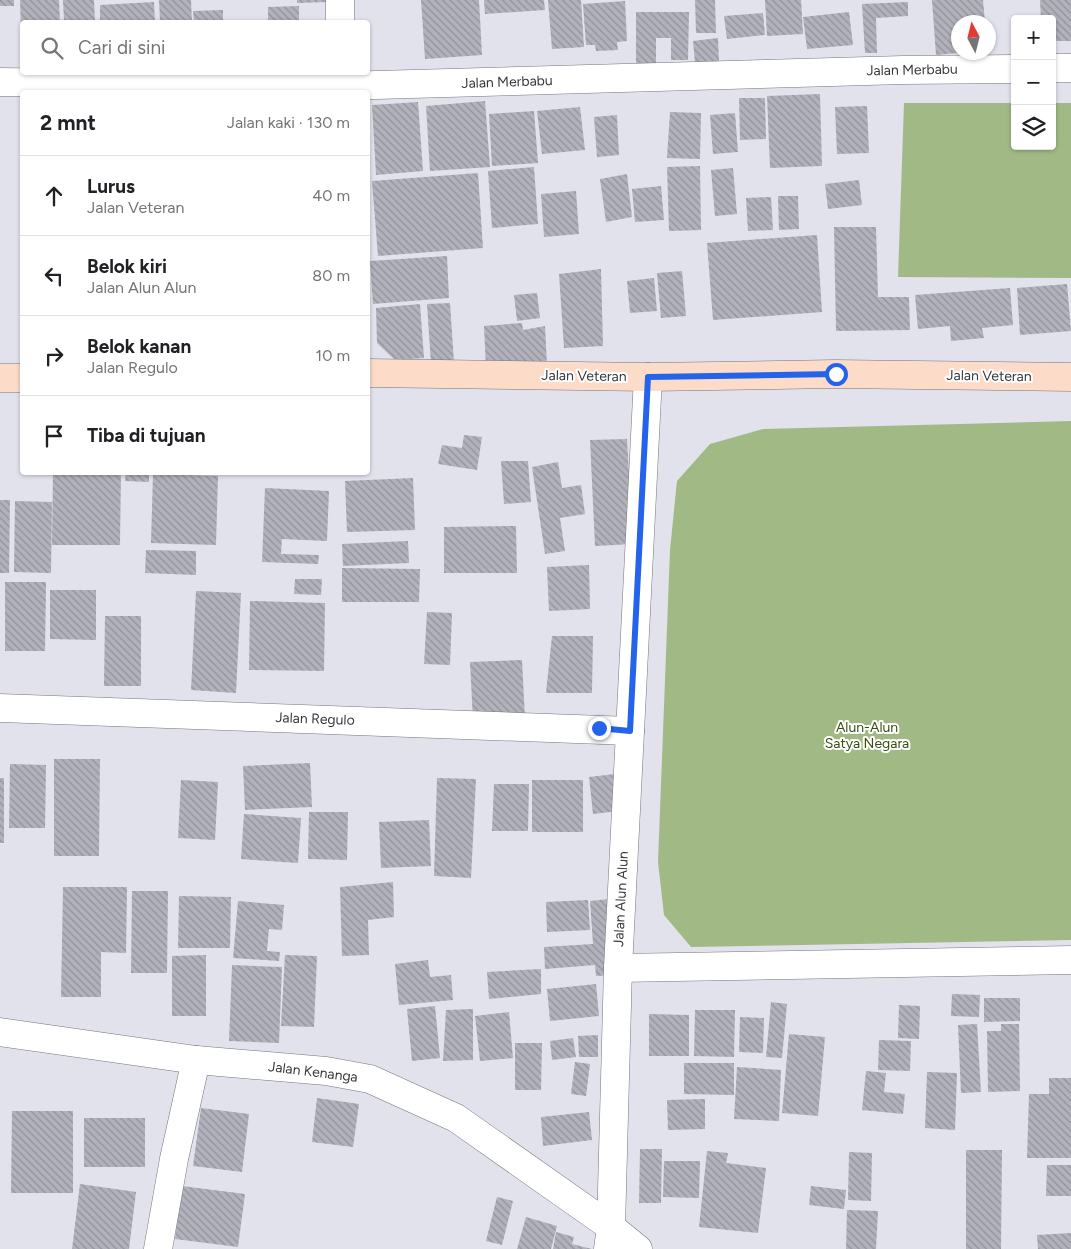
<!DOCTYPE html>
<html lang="id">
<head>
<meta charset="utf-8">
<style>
  :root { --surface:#fff; --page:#f6f6f6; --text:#202124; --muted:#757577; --line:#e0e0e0 }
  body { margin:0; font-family:Figtree,sans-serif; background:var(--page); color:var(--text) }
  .controls { position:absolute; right:15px; top:15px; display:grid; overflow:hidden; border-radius:5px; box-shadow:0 1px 4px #0004 }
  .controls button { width:45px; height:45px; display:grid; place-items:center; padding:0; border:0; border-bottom:1px solid var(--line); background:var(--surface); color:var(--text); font:25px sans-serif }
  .compass { position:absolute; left:951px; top:15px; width:45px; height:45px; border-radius:50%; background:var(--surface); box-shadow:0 1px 4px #0004; rotate:353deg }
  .stop { position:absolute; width:15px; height:15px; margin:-11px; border:4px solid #2563eb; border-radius:50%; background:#fff }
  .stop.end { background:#2563eb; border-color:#fff; box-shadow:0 1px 5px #0008 }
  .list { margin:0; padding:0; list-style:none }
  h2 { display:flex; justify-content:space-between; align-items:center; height:65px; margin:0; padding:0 20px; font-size:21px }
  h2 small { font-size:16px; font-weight:400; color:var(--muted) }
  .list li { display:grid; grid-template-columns:32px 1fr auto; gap:15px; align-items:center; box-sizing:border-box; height:80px; padding:0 20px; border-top:1px solid var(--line) }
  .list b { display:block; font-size:19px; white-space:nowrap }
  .list p { margin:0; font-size:16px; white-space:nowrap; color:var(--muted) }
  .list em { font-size:16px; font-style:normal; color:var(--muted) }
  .icon { flex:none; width:28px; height:28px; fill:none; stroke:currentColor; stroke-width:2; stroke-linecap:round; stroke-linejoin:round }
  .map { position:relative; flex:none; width:1071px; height:1249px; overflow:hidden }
  .search { position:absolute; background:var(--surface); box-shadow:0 1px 4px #0004; left:20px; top:20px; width:350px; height:55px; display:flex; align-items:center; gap:12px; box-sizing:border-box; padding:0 18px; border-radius:5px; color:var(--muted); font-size:19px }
  .panel { position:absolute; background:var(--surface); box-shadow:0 1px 4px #0004; left:20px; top:90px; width:350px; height:385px; border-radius:5px }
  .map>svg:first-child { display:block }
  .green { fill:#a1ba85 }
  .building { fill:url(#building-back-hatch) }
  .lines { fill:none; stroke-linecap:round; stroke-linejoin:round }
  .minor-casing { stroke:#75767e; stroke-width:29 }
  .secondary-casing { stroke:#75767e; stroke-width:29 }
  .minor { stroke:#fff; stroke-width:28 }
  .secondary { stroke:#fcdbc8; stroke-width:28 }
  .route { stroke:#2563eb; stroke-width:6 }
  .labels { text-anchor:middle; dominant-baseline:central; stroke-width:4; stroke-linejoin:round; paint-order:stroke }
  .street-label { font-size:14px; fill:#37383b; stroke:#fff }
  .park-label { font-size:14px; fill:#374f0f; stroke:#fff }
</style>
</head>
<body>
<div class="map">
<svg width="1071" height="1249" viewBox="0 0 1071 1249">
  <defs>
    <pattern id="building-back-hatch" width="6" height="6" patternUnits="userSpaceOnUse" patternTransform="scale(1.25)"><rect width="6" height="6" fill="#b1b2bb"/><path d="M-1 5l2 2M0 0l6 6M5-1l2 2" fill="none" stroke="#919299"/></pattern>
  </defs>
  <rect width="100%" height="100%" fill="#e1e2ec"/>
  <g class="green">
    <path d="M904 103H1015V146H1052V103H1071V278L898 277Z"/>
    <path d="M1071 421V940L691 947 664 915 658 862 670 550 677 481 710 444 763 429Z"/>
  </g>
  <g class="building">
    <rect x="0" y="0" width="14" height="6"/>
    <path d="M20 0H59L60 22H22L21 30Z"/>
    <path d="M63 0H94L95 22H64Z"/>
    <path d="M159 0H191L192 22H160Z"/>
    <path d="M297 0H327V2L297 3Z"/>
    <path d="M421 0H479L482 55 425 59Z"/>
    <path d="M484 0H544L545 10 485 14Z"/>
    <path d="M548 0H581L584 47 552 49Z"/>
    <path d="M695 0H715L716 33H696Z"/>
    <path d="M765 0H801L803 34 767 36Z"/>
    <path d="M932 0H983L985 22H958V53L936 55Z"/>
    <path d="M1040 0H1071V41H1052V19H1041Z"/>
    <path d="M625 1 627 41 617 42 618 50 596 51 595 45H586L583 4Z"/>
    <path d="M154 2 155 22H100V5Z"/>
    <path d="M908 2V16L876 18 877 53H865L862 4Z"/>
    <path d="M299 6V22H268V7Z"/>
    <path d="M223 10V22H194L193 11Z"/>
    <path d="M636 12H689L688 60H671V38H656V63L636 64Z"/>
    <path d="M849 12 853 45 807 49 803 17Z"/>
    <path d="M763 13 765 35 727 39 724 16Z"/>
    <path d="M718 38 719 61 695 63 693 41Z"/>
    <path d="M820 94 822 166 770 168 767 96Z"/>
    <path d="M739 98H765L766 139 740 140Z"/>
    <path d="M485 101 490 167 430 171 426 106Z"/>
    <path d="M418 102 423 171 376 175 372 105Z"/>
    <path d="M867 106 869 153 837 154 835 107Z"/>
    <path d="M580 107 585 150 542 154 537 111Z"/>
    <path d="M534 111 538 163 492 166 489 114Z"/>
    <path d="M670 112 701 113 700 159 667 158Z"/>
    <path d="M735 113 738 152 713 154 710 115Z"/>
    <path d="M617 115 619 155 597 157 594 117Z"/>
    <path d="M700 166 701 230 669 231 667 167Z"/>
    <path d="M534 167 538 224 492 228 488 171Z"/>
    <path d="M733 168 737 214 715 216 711 170Z"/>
    <path d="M478 173 483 248 378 256 372 181Z"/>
    <path d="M627 174 632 217 606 222 600 179Z"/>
    <path d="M859 180 862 205 828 209 825 184Z"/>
    <path d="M661 186 664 220 635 222 632 189Z"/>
    <path d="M576 191 579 234 544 237 541 194Z"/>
    <path d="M778 196H798L799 229 779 230Z"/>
    <path d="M771 197 773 230 748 231 746 198Z"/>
    <path d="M834 227H876L878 297H909L910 330 836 331Z"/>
    <path d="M817 235 822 312 713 320 707 243Z"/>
    <path d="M447 256 449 298 373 304 370 261Z"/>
    <path d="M601 269 603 346 564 348 559 274Z"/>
    <path d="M682 271 686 316 661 318 657 273Z"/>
    <path d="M654 278 657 311 630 313 627 281Z"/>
    <path d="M1067 284 1071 331 1020 335 1017 288Z"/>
    <path d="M1010 288 1013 325 982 328 984 338 951 341 950 326 918 329 915 295Z"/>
    <path d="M537 293 540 318 517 321 514 295Z"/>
    <path d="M450 303 454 363 431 364 427 304Z"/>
    <path d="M420 304 424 358 395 360 377 343 376 308Z"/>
    <path d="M522 323 523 330 545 326 547 365 486 369 484 326Z"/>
    <path d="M464 435 482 437 477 470 438 464 442 445 462 448Z"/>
    <path d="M627 439 633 544 595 546 590 440Z"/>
    <path d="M501 461H528L531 502 504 504Z"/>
    <path d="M558 462 562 488 581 485 585 514 560 518 565 551 545 554 532 467Z"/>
    <path d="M53 472H121L120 545H52Z"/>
    <path d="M126 472H149V482L125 481Z"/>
    <path d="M153 474 218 476 216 545 151 543Z"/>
    <path d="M413 478 415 530 347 532 345 481Z"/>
    <path d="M265 488 329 491 327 541 282 539 281 554 319 555 318 564 262 562Z"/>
    <path d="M0 500H10L9 573H0Z"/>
    <path d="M15 501 52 502 51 573 14 572Z"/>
    <path d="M516 526 517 573H444V527Z"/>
    <path d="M408 541 409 563 343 566 342 544Z"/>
    <path d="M146 550 196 551V575L145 573Z"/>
    <path d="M589 565 590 609 549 611 547 567Z"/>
    <path d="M342 568 420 569 419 602H342Z"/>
    <path d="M295 579H322L321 595 294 594Z"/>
    <path d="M5 582H46L45 651H5Z"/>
    <path d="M50 590H96V640L50 639Z"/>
    <path d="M196 591 241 593 236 693 191 690Z"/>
    <path d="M250 601 325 603 324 671 249 670Z"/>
    <path d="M427 612 452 613 450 665 424 664Z"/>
    <path d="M105 616H141V686H104Z"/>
    <path d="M552 636H593L592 693H546Z"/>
    <path d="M522 660 525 719 473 721 470 662Z"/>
    <path d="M54 759H100L99 856H54Z"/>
    <path d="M310 763 312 807 245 810 243 766Z"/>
    <path d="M10 764 46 765 45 828H9Z"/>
    <path d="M615 774 619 811 593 814 589 777Z"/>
    <rect x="0" y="778" width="4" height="65"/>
    <path d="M437 778 476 779 471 878 434 876Z"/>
    <path d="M181 780 218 782 215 840 178 838Z"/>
    <rect x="532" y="780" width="51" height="52"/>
    <path d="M494 784H529L528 831H492Z"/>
    <path d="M309 812H348L347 860 308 859Z"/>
    <path d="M244 814 301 818 298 863 241 859Z"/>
    <path d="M429 820 431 866 381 868 379 822Z"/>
    <path d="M393 882 394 917 368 920 369 955 342 956 340 887Z"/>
    <path d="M63 887H127L126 953 101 952V997H61Z"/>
    <path d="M132 891H168L167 973H131Z"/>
    <path d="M179 896 231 897 230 948H178Z"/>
    <path d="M609 899 615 975 596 976 595 965 545 969 544 947 593 944 590 901Z"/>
    <path d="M588 900 590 930 547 932 546 902Z"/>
    <path d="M238 901 284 905 282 930 269 929 267 951 280 952 279 961 233 958Z"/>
    <path d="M206 955V1016H172V956Z"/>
    <path d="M285 955 317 956 314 1027 281 1026Z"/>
    <path d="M428 960 430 977 451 975 453 1000 399 1005 395 964Z"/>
    <path d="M232 965 282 967 279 1043 229 1041Z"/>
    <path d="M541 969V994L489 999 487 972Z"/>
    <path d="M596 984 599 1016 550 1021 547 989Z"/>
    <path d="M952 994 980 995 979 1017 951 1016Z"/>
    <path d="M984 998H1020V1021L984 1022Z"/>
    <path d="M771 1002 787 1004 782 1058 766 1057Z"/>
    <path d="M899 1005 920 1006 919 1039 898 1038Z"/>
    <path d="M435 1006 440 1058 412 1061 407 1009Z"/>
    <path d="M473 1009V1060L443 1061 446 1010Z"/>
    <path d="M695 1010H735L734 1057 694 1056Z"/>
    <path d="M509 1012 513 1058 480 1061 475 1016Z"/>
    <path d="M649 1014 689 1015V1056H649Z"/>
    <path d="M740 1017 764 1018 763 1053 739 1052Z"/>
    <path d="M977 1024 981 1092 961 1093 958 1025Z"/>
    <path d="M1001 1024H1019L1020 1091 988 1092 987 1031H1001Z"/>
    <path d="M789 1034 825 1037 818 1116 782 1113Z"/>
    <path d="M598 1035V1057H579L578 1036Z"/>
    <path d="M573 1038 576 1057 552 1060 550 1041Z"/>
    <path d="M879 1040 911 1041 910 1071 878 1070Z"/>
    <path d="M515 1043H542L541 1090H515Z"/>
    <path d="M575 1062 590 1064 586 1096 571 1094Z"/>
    <path d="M684 1063H734V1095L684 1094Z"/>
    <path d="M737 1067 781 1070 779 1121 734 1119Z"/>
    <path d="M866 1071 886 1073 884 1092 905 1094 903 1114 862 1110Z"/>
    <path d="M927 1072 957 1073 955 1130 925 1128Z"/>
    <path d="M1049 1078H1071V1158H1027L1029 1094H1049Z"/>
    <path d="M317 1098 359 1104 353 1147 312 1142Z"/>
    <path d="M705 1099V1129L668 1130 667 1100Z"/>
    <path d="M201 1108 249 1114 242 1172 193 1166Z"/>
    <path d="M12 1111H73V1193H11Z"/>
    <path d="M589 1112 592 1140 543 1146 541 1117Z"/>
    <rect x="84" y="1118" width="61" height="49"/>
    <path d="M640 1149H662L661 1203H639Z"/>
    <path d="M966 1150H1002L1001 1249H966Z"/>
    <path d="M707 1151 728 1153 726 1163 766 1168 758 1233 699 1227Z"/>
    <path d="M849 1152 872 1153 871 1201 848 1200Z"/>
    <path d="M664 1161H700L699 1198 663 1197Z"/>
    <path d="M1047 1165H1071V1196H1046Z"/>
    <path d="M80 1184 136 1192 129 1249H72Z"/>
    <path d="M182 1186 245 1194 238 1247 175 1239Z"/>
    <path d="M811 1186 846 1190 844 1209 809 1205Z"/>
    <path d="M497 1197 513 1201 502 1245 486 1241Z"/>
    <path d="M847 1210 878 1211 876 1249H846Z"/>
    <path d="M526 1217 557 1226 551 1249H517Z"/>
    <path d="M556 1232 574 1237 572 1244 592 1249H553Z"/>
    <path d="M1071 1233V1249H1038L1037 1235Z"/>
  </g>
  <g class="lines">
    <g class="minor-casing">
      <g id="minor">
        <path d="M340 0V22"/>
        <path d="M1052 68H1071"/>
        <path d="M0 82 341 86 903 70 1015 69"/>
        <path d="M0 708 630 731"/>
        <path d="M618 968 1071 960"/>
        <path d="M0 1032 196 1060 326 1071 370 1079 456 1118 611 1227 638 1249"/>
        <path d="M158 1249 174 1159 196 1060"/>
        <path d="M608 1249 611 1227 618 968 648 377"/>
      </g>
    </g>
    <g class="secondary-casing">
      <g id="secondary">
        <path d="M368 373 648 377 835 374 1071 377"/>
        <path d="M0 378H22"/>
      </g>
    </g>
    <use href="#minor" class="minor"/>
    <use href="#secondary" class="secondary"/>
  </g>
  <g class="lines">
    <path class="route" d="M599 728 630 731 648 377 836 374"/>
  </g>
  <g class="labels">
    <g class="street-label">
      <text transform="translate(912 70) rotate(-1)">Jalan Merbabu</text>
      <text transform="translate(507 82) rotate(-2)">Jalan Merbabu</text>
      <text transform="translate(584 376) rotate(1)">Jalan Veteran</text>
      <text transform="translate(989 376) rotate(1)">Jalan Veteran</text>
      <text transform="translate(315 719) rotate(2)">Jalan Regulo</text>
      <text transform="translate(621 899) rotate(-87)">Jalan Alun Alun</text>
      <text transform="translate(313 1072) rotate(7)">Jalan Kenanga</text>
    </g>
    <g class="park-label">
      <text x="867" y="727">Alun-Alun<tspan x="867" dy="16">Satya Negara</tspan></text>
    </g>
  </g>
</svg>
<div class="controls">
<button>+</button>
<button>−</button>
<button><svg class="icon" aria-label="layers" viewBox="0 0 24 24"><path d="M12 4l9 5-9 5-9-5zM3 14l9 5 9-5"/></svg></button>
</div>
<svg class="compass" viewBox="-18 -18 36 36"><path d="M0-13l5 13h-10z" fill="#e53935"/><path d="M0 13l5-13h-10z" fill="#757577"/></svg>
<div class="stop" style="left:836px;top:374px"></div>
<div class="stop end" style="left:599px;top:728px"></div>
<div class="search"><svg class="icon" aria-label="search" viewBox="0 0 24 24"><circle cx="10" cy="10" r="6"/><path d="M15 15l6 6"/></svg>Cari di sini</div>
<section class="panel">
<h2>2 mnt<small>Jalan kaki · 130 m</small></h2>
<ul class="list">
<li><svg class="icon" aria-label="ahead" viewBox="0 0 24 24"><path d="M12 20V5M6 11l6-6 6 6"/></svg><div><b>Lurus</b><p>Jalan Veteran</p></div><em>40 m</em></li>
<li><svg class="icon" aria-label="left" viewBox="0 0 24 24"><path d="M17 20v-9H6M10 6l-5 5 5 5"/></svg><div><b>Belok kiri</b><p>Jalan Alun Alun</p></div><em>80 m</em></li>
<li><svg class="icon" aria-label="right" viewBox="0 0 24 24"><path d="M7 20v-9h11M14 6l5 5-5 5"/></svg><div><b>Belok kanan</b><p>Jalan Regulo</p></div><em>10 m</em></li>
<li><svg class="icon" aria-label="arrive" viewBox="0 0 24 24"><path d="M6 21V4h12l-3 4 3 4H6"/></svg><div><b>Tiba di tujuan</b></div></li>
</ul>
</section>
</div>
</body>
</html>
